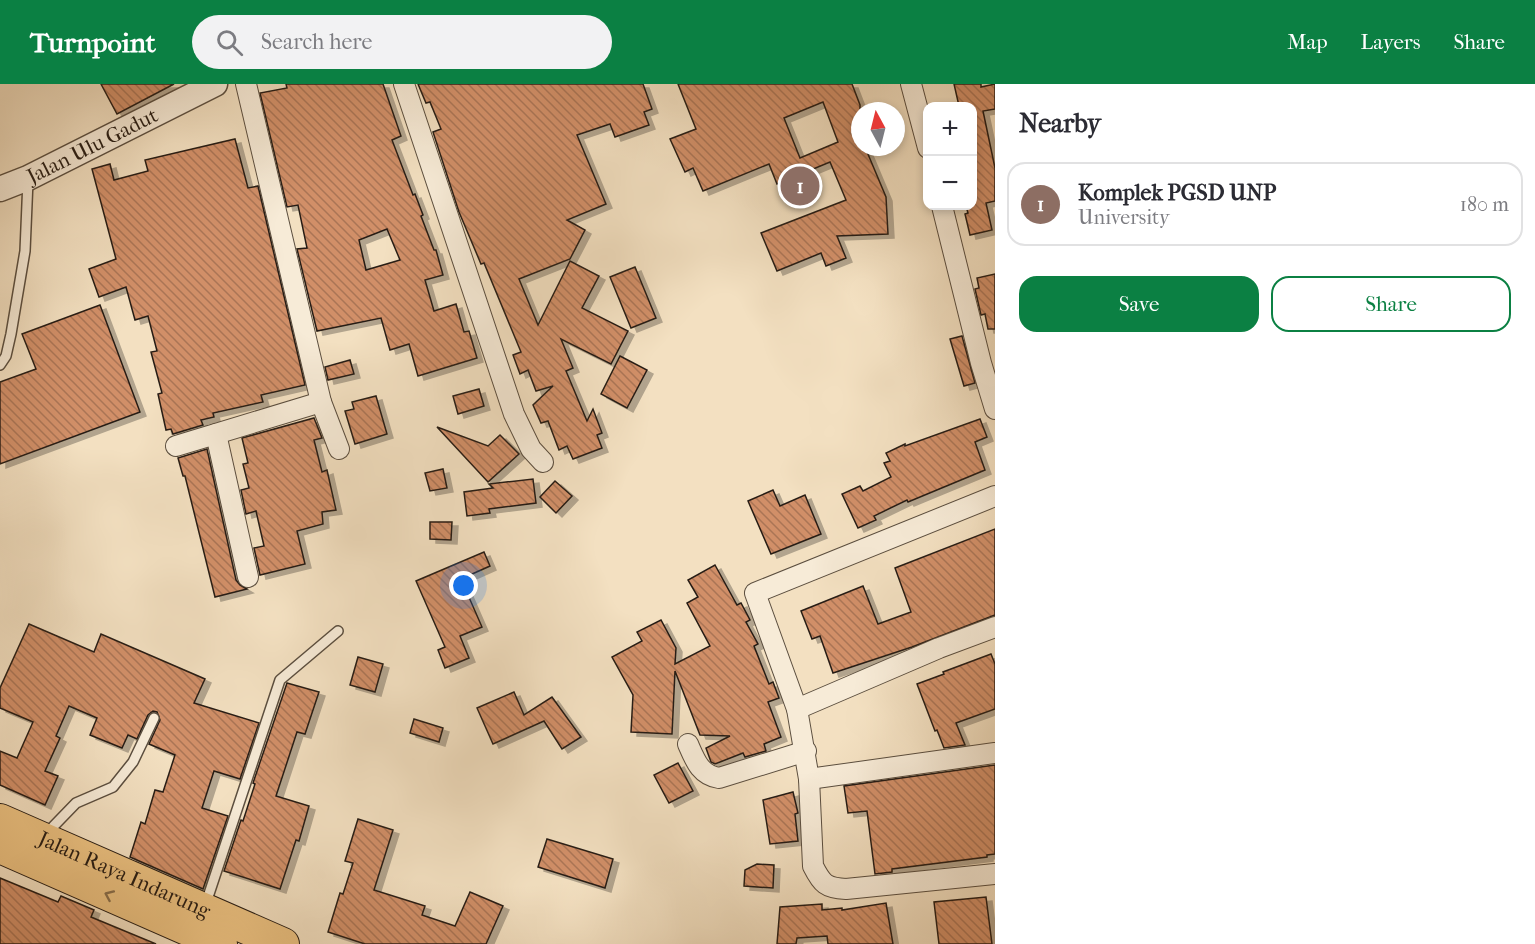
<!DOCTYPE html>
<html lang="en">
<head>
<meta charset="utf-8">
<style>
  :root { --surface:#fff; --page:#f2f2f3; --text:#2b2b33; --muted:#7c7c81; --line:#e1e1e2; --accent:#0b8043 }
  body { margin:0; font-family:"IM FELL French Canon",serif; background:var(--page); color:var(--text) }
  .controls { position:absolute; right:18px; top:18px; display:grid; overflow:hidden; border-radius:12px; box-shadow:0 3px 9px #0003 }
  .controls button { width:54px; height:54px; display:grid; place-items:center; padding:0; border:0; border-bottom:2px solid var(--line); background:var(--surface); color:var(--text); font:30px sans-serif }
  .compass { position:absolute; left:851px; top:18px; width:54px; height:54px; border-radius:50%; background:var(--surface); box-shadow:0 3px 9px #0003; rotate:353deg }
  .you { position:absolute; left:464px; top:502px; width:21px; height:21px; margin:-15px; border:4px solid #fff; border-radius:50%; background:#1a73e8; box-shadow:0 0 0 9px #1a73e833 }
  .badge { display:grid; place-items:center; width:39px; height:39px; border-radius:50%; background:var(--accent); color:#fff; font-size:20px; font-weight:700 }
  .pin { position:absolute; translate:-50% -50%; border:3px solid #fff; box-shadow:0 2px 6px #0006 }
  .list { margin:0; padding:0; list-style:none }
  h2 { display:flex; justify-content:space-between; align-items:center; height:78px; margin:0; padding:0 24px; font-size:26px }
  h2 small { font-size:20px; font-weight:400; color:var(--muted) }
  .list li { display:grid; grid-template-columns:39px 1fr auto; gap:18px; align-items:center; box-sizing:border-box; height:84px; margin:0 12px 12px; padding:0 12px; border:2px solid var(--line); border-radius:18px }
  .list b { display:block; font-size:22px; white-space:nowrap }
  .list p { margin:0; font-size:20px; white-space:nowrap; color:var(--muted) }
  .list em { font-size:20px; font-style:normal; color:var(--muted) }
  .actions { display:flex; gap:12px; padding:18px 24px }
  .actions a { flex:1; padding:14px 0; border:2px solid var(--accent); border-radius:18px; text-align:center; font-size:21px; color:var(--accent) }
  .actions .main { background:var(--accent); color:#fff }
  .icon { flex:none; width:33px; height:33px; fill:none; stroke:currentColor; stroke-width:2; stroke-linecap:round; stroke-linejoin:round }
  .map { position:relative; flex:none; width:995px; height:860px; overflow:hidden }
  header { display:flex; align-items:center; gap:36px; box-sizing:border-box; height:84px; padding:0 30px; background:var(--accent); color:#fff }
  header strong { font-size:28px }
  nav { display:flex; gap:33px; margin-inline-start:auto; font-size:21px }
  .search { width:420px; height:54px; background:var(--page); display:flex; align-items:center; gap:15px; box-sizing:border-box; padding:0 21px; border-radius:33px; color:var(--muted); font-size:22px }
  main { display:flex }
  aside { flex:1; background:var(--surface) }
  .map>svg:first-child { display:block }
  .building { fill:url(#building-back-hatch); stroke:#281d14; stroke-width:1.5; fill-rule:evenodd; filter:url(#shadow) }
  .lines { fill:none; stroke-linecap:round; stroke-linejoin:round }
  .service-casing { stroke:#5b4e3f; stroke-width:12 }
  .minor-casing { stroke:#5b4e3f; stroke-width:22 }
  .tertiary-casing { stroke:#5b4e3f; stroke-width:27 }
  .trunk-casing { stroke:#281d14; stroke-width:34 }
  .service { stroke:#f7ebd7; stroke-width:9 }
  .minor { stroke:#f7ebd7; stroke-width:20 }
  .tertiary { stroke:#f7ebd7; stroke-width:24 }
  .trunk { stroke:#eac080; stroke-width:32 }
  .oneway { stroke:#896e4a }
  .labels { text-anchor:middle; dominant-baseline:central; stroke-width:4.5; stroke-linejoin:round; paint-order:stroke }
  .street-label { font-size:21px; fill:#281d14; stroke:#f7ebd7 }
</style>
</head>
<body>
<header>
<strong>Turnpoint</strong>
<div class="search"><svg class="icon" aria-label="search" viewBox="0 0 24 24"><circle cx="10" cy="10" r="6"/><path d="M15 15l6 6"/></svg>Search here</div>
<nav><a>Map</a><a>Layers</a><a>Share</a></nav>
</header>
<main>
<div class="map">
<svg width="995" height="860" viewBox="0 0 995 860">
  <defs>
    <pattern id="building-back-hatch" width="6" height="6" patternUnits="userSpaceOnUse" patternTransform="scale(1.5)"><rect width="6" height="6" fill="#d18f68"/><path d="M-1 5l2 2M0 0l6 6M5-1l2 2" fill="none" stroke="#aa7454"/></pattern>
    <filter id="shadow"><feDropShadow dx="6" dy="4" stdDeviation="0" flood-color="#0004"/></filter>
  </defs>
  <rect width="100%" height="100%" fill="#f3e0c1"/>
  <filter id="stains"><feTurbulence type="fractalNoise" baseFrequency=".00333" numOctaves="4"/><feColorMatrix values="0 0 0 0 .2 0 0 0 0 .09 0 0 0 0 .02 0 0 0 .5 -.17"/></filter>
  <radialGradient id="worn" r=".72"><stop offset=".6" stop-color="#630" stop-opacity="0"/><stop offset="1" stop-color="#630" stop-opacity=".3"/></radialGradient>
  <g class="building">
    <path d="M101 0H174L117 30Z"/>
    <path d="M286 0H383L401 52 392 56 413 111 415 110 423 131 421 132 434 166H436L443 191 425 196 434 227 456 220 464 248 469 247 477 274 418 292 409 260 390 266 381 234 317 247 297 165 307 164 298 121 287 123 260 9 287 4ZM387 145 400 176 366 186 359 156Z"/>
    <path d="M418 0H643L652 25 644 28 649 41 615 53 610 40 577 51 606 120 567 136 585 146 570 175 519 195 538 241 570 177 599 192 582 224 628 247 611 280 561 255 573 284 566 287 587 337 593 325 602 349 597 351 602 364 573 375 567 362 559 366 548 337 541 339 533 321 553 302 536 307 528 286 520 290 513 271 521 268 484 179 481 180 459 128 433 48 441 45 430 18 426 19Z"/>
    <path d="M678 0H852L860 21V63H865L886 113 888 150 837 152 846 174 826 182 821 169 777 187 761 149 846 116 830 78 777 100 769 80 703 107 693 84 685 88 670 55 696 45ZM823 18 838 58 800 74 784 34Z"/>
    <path d="M954 0H981V3L995 0V25L983 27 995 84V117L986 119 992 146 970 151 965 130 968 129 966 122H972V22H959Z"/>
    <path d="M235 55 248 104 258 102 305 301 261 311 263 318 213 329 214 333 201 336 203 341 173 350 171 345 166 346 158 310 162 309 151 268 157 267 148 232 135 236 126 203 99 213 89 185 116 175 92 85 110 80 114 96 148 87 145 76Z"/>
    <path d="M635 183 656 234 631 244 610 193Z"/>
    <path d="M995 190V245H988L985 230 981 231 975 205 979 204 977 194Z"/>
    <path d="M100 221 140 328 0 380V298L36 285 22 250Z"/>
    <path d="M962 252 975 299 964 302 950 255Z"/>
    <path d="M620 272 647 286 627 324 601 310Z"/>
    <path d="M350 276 354 290 328 296 325 283Z"/>
    <path d="M479 305 484 322 458 330 453 312Z"/>
    <path d="M376 312 387 350 355 360 345 327 354 325 352 318Z"/>
    <path d="M314 334 322 354 314 356 322 388 327 386 336 426 322 428 323 440 297 447 305 480 260 491 254 464 264 462 256 427 246 430 241 406 249 404 243 380 248 379 242 354Z"/>
    <path d="M980 335 987 353 975 358 985 386 908 418 907 416 874 432 876 436 858 444 842 410 860 402 863 407 891 393 884 379 890 377 886 369 905 360V362Z"/>
    <path d="M437 343 488 362 500 351 519 370 488 398Z"/>
    <path d="M207 365 236 496 240 501 247 505 215 513 185 392H183L178 374Z"/>
    <path d="M443 385 447 404 430 407 425 389Z"/>
    <path d="M533 395 536 419 489 425 490 429 467 432 464 408 493 404 489 400Z"/>
    <path d="M555 397 572 412 556 429 540 413Z"/>
    <path d="M773 406 780 422 805 411 821 450 771 470 748 417Z"/>
    <path d="M430 438H452L451 456 430 455Z"/>
    <path d="M995 445V531L912 563 833 589 820 552 812 555 801 527 863 502 878 540 911 528 895 484Z"/>
    <path d="M484 468 490 482 461 495 482 543 460 552 469 574 445 584 438 566 445 563 416 497Z"/>
    <path d="M715 481 737 521 741 519 750 536 746 538 758 560 754 562 769 600 773 598 779 614 768 618 781 653 764 660 766 667 745 673 743 669 715 680 711 678 706 664 730 652 700 651 675 587 672 650 631 648 633 611 612 573 642 557 637 548 661 536 676 564 675 580 710 562 687 519 698 513 688 496Z"/>
    <path d="M29 540 94 568 101 550 205 595 194 619 259 639 240 695 214 687 202 724 228 732 203 805 130 773 141 738 145 740 155 706 163 708 175 671 149 660 160 636 157 628 153 627 148 631 137 655 128 651 122 664 90 651 97 634 69 622 56 652 60 654 45 687 58 692 45 721 0 701V667L17 674 33 638 0 624V604Z"/>
    <path d="M991 570 995 580V625L956 639 965 661 944 664 937 646 935 647 917 600 944 590 943 588Z"/>
    <path d="M358 573 383 580 375 608 350 601Z"/>
    <path d="M287 599 319 608 305 650 297 648 276 712 309 722 299 757 296 756 280 805 224 787 241 736 243 737 255 700 253 699Z"/>
    <path d="M514 608 524 631 552 613 581 653 562 665 544 637 493 660 477 624Z"/>
    <path d="M414 635 443 644 439 658 410 649Z"/>
    <path d="M678 679 693 707 669 719 654 691Z"/>
    <path d="M995 681V770L987 771V773L892 785V788L875 790 867 727 848 729 844 702Z"/>
    <path d="M793 708 798 729 795 730 798 757 770 760 763 716Z"/>
    <path d="M358 735 393 746 374 806 425 822 422 831 455 842 470 808 503 822 486 860H365L328 848 340 809 343 810 353 779 345 777Z"/>
    <path d="M547 755 613 775 605 804 538 783Z"/>
    <path d="M757 780 774 781 773 804 744 802 745 786Z"/>
    <path d="M0 794 58 818 61 812 94 826 91 833 156 860H0Z"/>
    <path d="M986 813 992 860H939L934 818Z"/>
    <path d="M886 819 893 860H828L827 852 797 854 796 860H777L780 823 822 820V826L842 824V826Z"/>
  </g>
  <g class="lines">
    <g class="service-casing">
      <g id="service">
        <path d="M0 281 6 272 11 250 25 167 28 96"/>
        <path d="M45 751 76 719 113 703 133 678 154 634"/>
        <path d="M205 822 280 596 338 547"/>
      </g>
    </g>
    <g class="minor-casing">
      <g id="minor">
        <path d="M246 0 321 318 339 365"/>
        <path d="M404 0 514 330 531 365 543 378"/>
        <path d="M911 0 928 64"/>
        <path d="M942 122 981 279 995 325"/>
        <path d="M216 350 248 493"/>
        <path d="M176 362 321 318"/>
        <path d="M995 412 755 509 797 625 809 695 813 782C822 800 826 804 846 805L995 790"/>
        <path d="M797 625 939 564 995 543"/>
        <path d="M688 660C695 676 700 691 719 694L806 667"/>
        <path d="M809 695 995 669"/>
      </g>
    </g>
    <g class="tertiary-casing">
      <g id="tertiary">
        <path id="s1" d="M0 105 28 94 215 0"/>
      </g>
    </g>
    <g class="trunk-casing">
      <g id="trunk">
        <path id="s2" d="M0 736 283 860"/>
        <path d="M0 763 221 860"/>
      </g>
    </g>
    <use href="#service" class="service"/>
    <use href="#minor" class="minor"/>
    <use href="#tertiary" class="tertiary"/>
    <use href="#trunk" class="trunk"/>
  </g>
  <defs><path id="oneway-chevron" d="M-2-3.5L2.5 0L-2 3.5" fill="none" stroke-width="1.6" stroke-linecap="round" stroke-linejoin="round" transform="scale(1.5)"/></defs>
  <use class="oneway" href="#oneway-chevron" transform="translate(109 811) rotate(-156)"/>
  <g class="labels">
    <g class="street-label">
      <text stroke="none"><textPath href="#s1" startOffset="102">Jalan Ulu Gadut</textPath></text>
      <text stroke="none"><textPath href="#s2" startOffset="136">Jalan Raya Indarung</textPath></text>
    </g>
  </g>
  <rect width="100%" height="100%" filter="url(#stains)"/>
  <rect width="100%" height="100%" fill="url(#worn)"/>
</svg>
<div class="controls">
<button>+</button>
<button>−</button>
</div>
<svg class="compass" viewBox="-18 -18 36 36"><path d="M0-13l5 13h-10z" fill="#e53935"/><path d="M0 13l5-13h-10z" fill="#7c7c81"/></svg>
<div class="you"></div>
<div class="pin badge" style="left:800px;top:102px;background:#8d6e63">1</div>
</div>
<aside>
<h2>Nearby<small></small></h2>
<ul class="list">
<li><span class="badge" style="background:#8d6e63">1</span><div><b>Komplek PGSD UNP</b><p>University</p></div><em>180 m</em></li>
</ul>
<div class="actions"><a class="main">Save</a><a>Share</a></div>
</aside>
</main>
</body>
</html>
